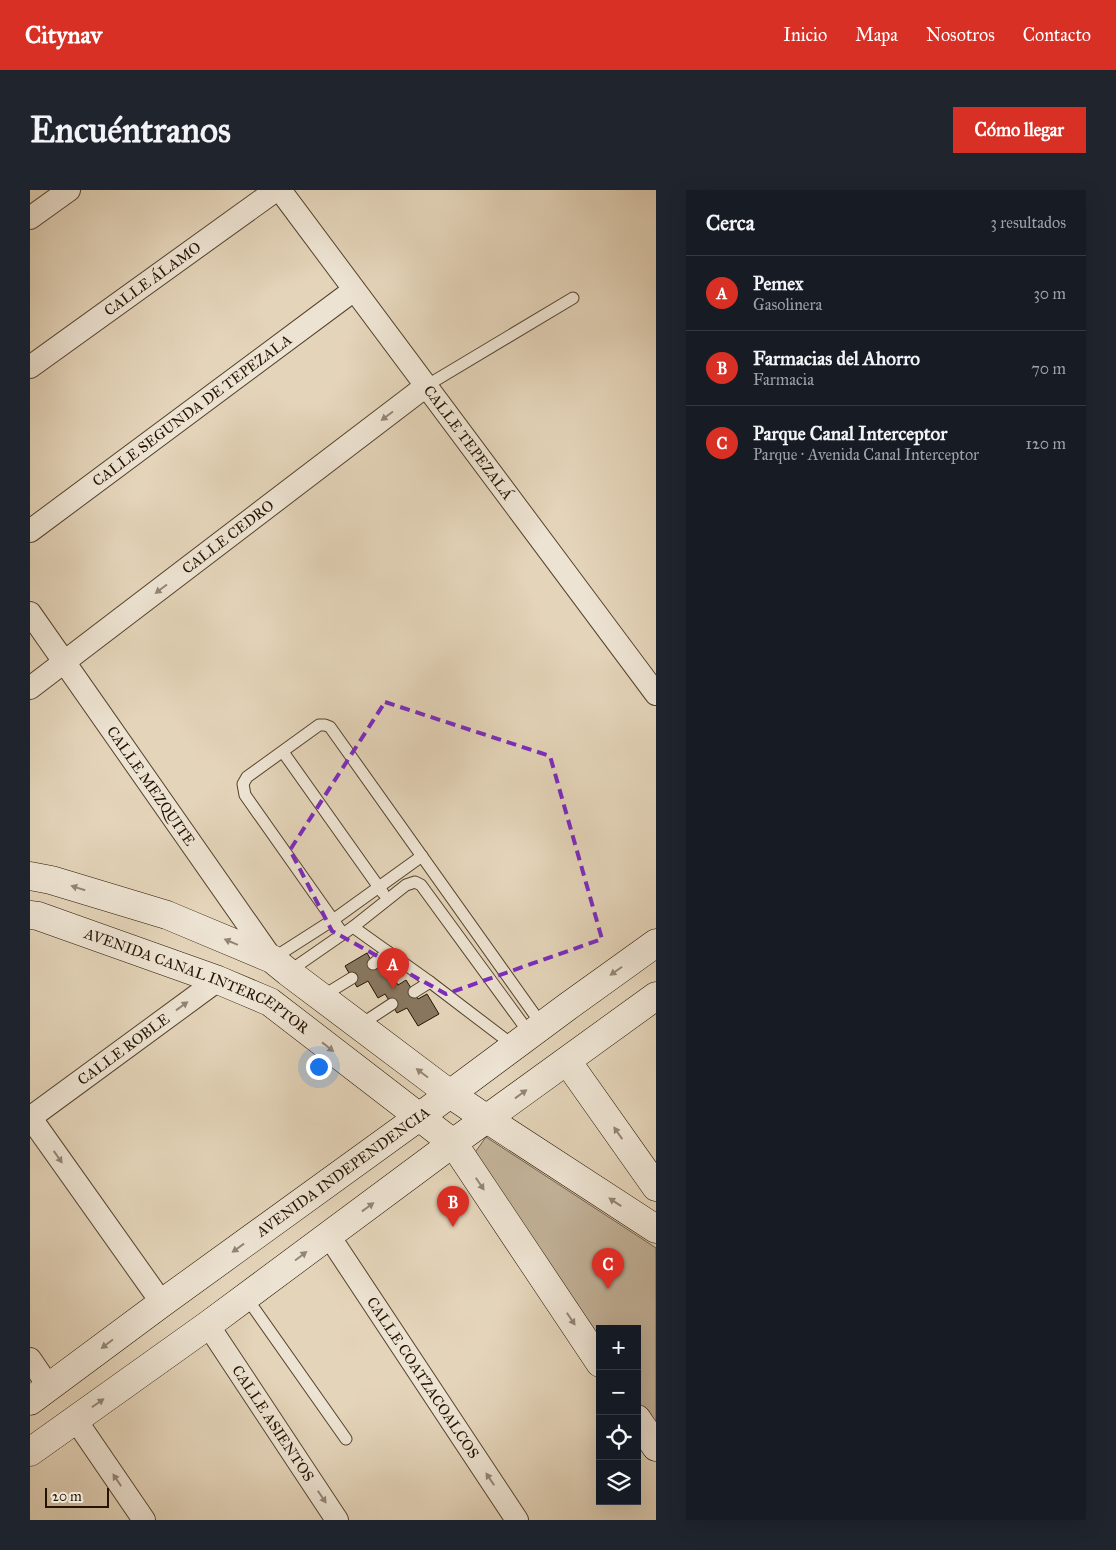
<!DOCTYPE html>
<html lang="es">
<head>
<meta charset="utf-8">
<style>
  :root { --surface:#171b24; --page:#20242c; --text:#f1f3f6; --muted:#9ea1a6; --line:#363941; --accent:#d93025 }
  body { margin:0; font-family:"IM FELL Great Primer",serif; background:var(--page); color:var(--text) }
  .controls { position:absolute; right:15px; bottom:15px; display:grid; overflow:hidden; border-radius:0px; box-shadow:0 5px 20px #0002 }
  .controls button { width:45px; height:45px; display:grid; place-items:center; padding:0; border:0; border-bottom:1px solid var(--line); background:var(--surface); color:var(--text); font:25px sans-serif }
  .scale { position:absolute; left:15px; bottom:12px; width:64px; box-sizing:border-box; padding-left:5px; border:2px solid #241300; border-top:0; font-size:14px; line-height:18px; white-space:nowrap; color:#241300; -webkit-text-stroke:4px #ede3d2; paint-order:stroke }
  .you { position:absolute; left:288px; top:876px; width:18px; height:18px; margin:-12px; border:4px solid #fff; border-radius:50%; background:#1a73e8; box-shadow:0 0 0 8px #1a73e833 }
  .badge { display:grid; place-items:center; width:32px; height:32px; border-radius:50%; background:var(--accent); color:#fff; font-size:16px; font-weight:700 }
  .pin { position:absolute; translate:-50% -41px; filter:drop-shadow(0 1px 2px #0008) }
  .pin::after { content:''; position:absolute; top:26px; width:18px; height:15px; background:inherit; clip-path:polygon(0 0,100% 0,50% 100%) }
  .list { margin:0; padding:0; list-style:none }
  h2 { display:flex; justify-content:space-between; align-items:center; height:65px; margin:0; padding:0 20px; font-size:21px }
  h2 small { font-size:16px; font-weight:400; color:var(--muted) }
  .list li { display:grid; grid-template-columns:32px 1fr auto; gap:15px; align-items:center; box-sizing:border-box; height:75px; padding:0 20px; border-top:1px solid var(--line) }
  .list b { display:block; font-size:19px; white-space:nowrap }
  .list p { margin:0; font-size:16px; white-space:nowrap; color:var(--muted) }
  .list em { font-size:16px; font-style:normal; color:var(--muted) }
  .icon { flex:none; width:28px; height:28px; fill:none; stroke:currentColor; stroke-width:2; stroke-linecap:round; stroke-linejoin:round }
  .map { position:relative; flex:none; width:626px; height:1330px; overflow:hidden; border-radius:0px }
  header { display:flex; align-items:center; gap:30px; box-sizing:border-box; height:70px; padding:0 25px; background:var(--accent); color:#fff }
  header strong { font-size:24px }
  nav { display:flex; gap:28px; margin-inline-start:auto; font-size:18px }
  .intro { display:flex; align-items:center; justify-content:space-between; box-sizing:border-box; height:120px; padding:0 30px }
  h1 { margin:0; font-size:35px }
  .button { padding:12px 22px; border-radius:0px; background:var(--accent); color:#fff; font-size:18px; font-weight:700 }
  main { display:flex; gap:30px; padding:0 30px }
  aside { flex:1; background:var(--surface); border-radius:0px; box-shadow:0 5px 20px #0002 }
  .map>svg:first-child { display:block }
  .green { fill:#c3b39a; stroke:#74634d }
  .building { fill:#887760; stroke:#241300 }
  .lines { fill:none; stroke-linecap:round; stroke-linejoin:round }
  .service-casing { stroke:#54432e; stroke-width:13 }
  .minor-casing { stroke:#54432e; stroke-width:24 }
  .secondary-casing { stroke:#241300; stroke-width:29 }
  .service { stroke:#ede3d2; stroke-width:11 }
  .minor { stroke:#ede3d2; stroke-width:22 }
  .secondary { stroke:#ede3d2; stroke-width:28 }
  .oneway { fill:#938574 }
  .marked { fill:none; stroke:#7b2cbf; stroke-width:4; stroke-dasharray:10 6; stroke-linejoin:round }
  .labels { text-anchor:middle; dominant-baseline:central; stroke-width:4.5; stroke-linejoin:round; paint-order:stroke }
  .street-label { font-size:15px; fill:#241300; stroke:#ede3d2 }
</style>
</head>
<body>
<header>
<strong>Citynav</strong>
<nav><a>Inicio</a><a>Mapa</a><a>Nosotros</a><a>Contacto</a></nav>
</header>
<div class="intro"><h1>Encuéntranos</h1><a class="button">Cómo llegar</a></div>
<main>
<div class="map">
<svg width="626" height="1330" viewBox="0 0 626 1330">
  <rect width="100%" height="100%" fill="#e4d4b9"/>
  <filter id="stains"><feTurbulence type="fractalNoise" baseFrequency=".004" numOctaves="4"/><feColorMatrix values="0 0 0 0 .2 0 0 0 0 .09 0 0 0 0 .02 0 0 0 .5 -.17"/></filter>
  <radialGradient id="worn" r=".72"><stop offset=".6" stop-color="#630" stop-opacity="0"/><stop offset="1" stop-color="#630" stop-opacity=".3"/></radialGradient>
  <path class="green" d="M456 947 626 1058V1239L607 1211V1139H570V1156L441 968Z"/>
  <path class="building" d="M337 763 346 779 355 774 368 795 376 790 388 809 397 804 409 824 388 836 377 818 367 823 355 804 348 808 338 791 327 797 315 776Z"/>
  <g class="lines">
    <g class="service-casing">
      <g id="service">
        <path d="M396 196 543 108"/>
        <path d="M253 562 353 703"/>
        <path d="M323 737 358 762"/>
        <path d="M313 744 215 605 213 594 217 587 289 535H295L300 537 512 835"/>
        <path d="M242 769 303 730 392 666"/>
        <path d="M343 774 358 762 400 792 384 802"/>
        <path d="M258 782 323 737 376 695 385 692 391 695 500 844"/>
        <path d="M400 792 484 856"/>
        <path d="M291 807 322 788"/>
        <path d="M330 835 362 814"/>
        <path d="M216 1107 316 1249"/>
      </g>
    </g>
    <g class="minor-casing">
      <g id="minor">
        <path id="s1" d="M250 0 626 504"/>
        <path d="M0 28 39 0"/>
        <path id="s2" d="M0 177 246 0"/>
        <path id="s3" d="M0 341 324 100"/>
        <path id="s4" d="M0 423 242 769"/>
        <path id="s5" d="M0 498 396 196"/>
        <path d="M0 927 132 1113"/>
        <path id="s6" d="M0 928 188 790"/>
        <path id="s7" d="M299 1046 487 1330"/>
        <path id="s8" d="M178 1135 307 1330"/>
        <path d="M0 1169 19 1197"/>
        <path d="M45 1229 114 1330"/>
      </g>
    </g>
    <g class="secondary-casing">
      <g id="secondary">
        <path d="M0 686 21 690 137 725 242 769 258 782 420 904 457 929 626 1039"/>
        <path id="s9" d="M0 725 8 726 188 790 240 812 423 953 570 1173"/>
        <path d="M537 871 626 997"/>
        <path id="s10" d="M0 1211 132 1113 389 927 537 817 626 753"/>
        <path d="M607 1229 626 1257"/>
        <path d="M0 1262 178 1135 423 953 626 806"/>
      </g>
    </g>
    <use href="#service" class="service"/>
    <use href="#minor" class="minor"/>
    <use href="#secondary" class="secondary"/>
  </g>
  <defs><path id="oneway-solid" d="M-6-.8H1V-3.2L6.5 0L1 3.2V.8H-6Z" transform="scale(1.25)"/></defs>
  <g class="oneway">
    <use href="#oneway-solid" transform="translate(357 226) rotate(143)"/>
    <use href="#oneway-solid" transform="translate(131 399) rotate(143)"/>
    <use href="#oneway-solid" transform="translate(48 698) rotate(-163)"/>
    <use href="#oneway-solid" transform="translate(201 752) rotate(-157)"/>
    <use href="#oneway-solid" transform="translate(586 781) rotate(145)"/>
    <use href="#oneway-solid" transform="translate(152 816) rotate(-36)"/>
    <use href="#oneway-solid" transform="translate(298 857) rotate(38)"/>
    <use href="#oneway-solid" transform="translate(392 883) rotate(-143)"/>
    <use href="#oneway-solid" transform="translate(491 904) rotate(-36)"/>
    <use href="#oneway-solid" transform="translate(588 943) rotate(-125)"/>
    <use href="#oneway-solid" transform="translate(28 967) rotate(55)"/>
    <use href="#oneway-solid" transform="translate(450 994) rotate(56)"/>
    <use href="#oneway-solid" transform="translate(585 1012) rotate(-147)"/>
    <use href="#oneway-solid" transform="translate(338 1017) rotate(-36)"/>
    <use href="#oneway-solid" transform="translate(208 1058) rotate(144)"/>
    <use href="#oneway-solid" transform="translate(271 1066) rotate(-37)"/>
    <use href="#oneway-solid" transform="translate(541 1129) rotate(56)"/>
    <use href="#oneway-solid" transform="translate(77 1154) rotate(143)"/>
    <use href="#oneway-solid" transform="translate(68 1213) rotate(-35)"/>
    <use href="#oneway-solid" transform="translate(460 1289) rotate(-124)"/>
    <use href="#oneway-solid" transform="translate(87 1290) rotate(-124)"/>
    <use href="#oneway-solid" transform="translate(292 1307) rotate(56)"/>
  </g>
  <path class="marked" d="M355 512 520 566 572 749 416 804 302 741 260 660Z"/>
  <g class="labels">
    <g class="street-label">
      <text stroke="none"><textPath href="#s2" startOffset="151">CALLE ÁLAMO</textPath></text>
      <text stroke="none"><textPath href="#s3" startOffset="202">CALLE SEGUNDA DE TEPEZALA</textPath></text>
      <text stroke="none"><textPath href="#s1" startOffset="315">CALLE TEPEZALÁ</textPath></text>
      <text stroke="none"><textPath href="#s5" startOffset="249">CALLE CEDRO</textPath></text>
      <text stroke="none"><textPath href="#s4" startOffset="211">CALLE MEZQUITE</textPath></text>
      <text stroke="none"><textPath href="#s9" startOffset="180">AVENIDA CANAL INTERCEPTOR</textPath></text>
      <text stroke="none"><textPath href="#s6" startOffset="116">CALLE ROBLE</textPath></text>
      <text stroke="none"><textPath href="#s10" startOffset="388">AVENIDA INDEPENDENCIA</textPath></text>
      <text stroke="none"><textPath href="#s7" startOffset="170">CALLE COATZACOALCOS</textPath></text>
      <text stroke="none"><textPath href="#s8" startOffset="118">CALLE ASIENTOS</textPath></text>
    </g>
  </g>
  <rect width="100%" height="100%" filter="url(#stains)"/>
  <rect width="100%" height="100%" fill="url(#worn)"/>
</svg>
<div class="controls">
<button>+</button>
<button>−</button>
<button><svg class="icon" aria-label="locate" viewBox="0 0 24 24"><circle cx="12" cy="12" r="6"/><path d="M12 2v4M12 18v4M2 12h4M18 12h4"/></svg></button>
<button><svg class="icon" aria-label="layers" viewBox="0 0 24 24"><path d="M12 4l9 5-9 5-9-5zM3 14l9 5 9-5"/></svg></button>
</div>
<div class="scale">20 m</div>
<div class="you"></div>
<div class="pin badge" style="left:363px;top:799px">A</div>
<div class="pin badge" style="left:423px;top:1037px">B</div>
<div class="pin badge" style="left:578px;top:1099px">C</div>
</div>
<aside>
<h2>Cerca<small>3 resultados</small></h2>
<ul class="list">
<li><span class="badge">A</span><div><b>Pemex</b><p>Gasolinera</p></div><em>30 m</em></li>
<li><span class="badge">B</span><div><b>Farmacias del Ahorro</b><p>Farmacia</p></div><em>70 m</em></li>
<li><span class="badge">C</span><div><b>Parque Canal Interceptor</b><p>Parque · Avenida Canal Interceptor</p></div><em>120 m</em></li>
</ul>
</aside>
</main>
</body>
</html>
